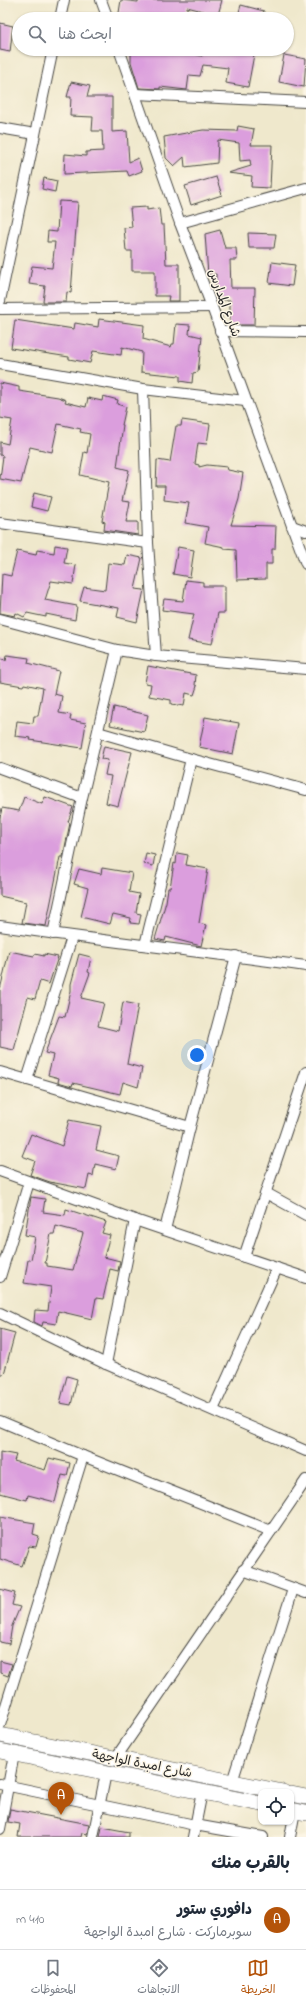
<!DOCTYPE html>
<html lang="ar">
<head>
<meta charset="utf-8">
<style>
  :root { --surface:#fff; --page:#f2f2f3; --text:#1f2937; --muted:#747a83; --line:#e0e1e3; --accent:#b45309 }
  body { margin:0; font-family:"Indie Flower","Playpen Sans Arabic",sans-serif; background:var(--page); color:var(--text); direction:rtl }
  .controls { position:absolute; right:12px; bottom:12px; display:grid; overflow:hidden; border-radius:8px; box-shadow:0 1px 3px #0004 }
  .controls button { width:36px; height:36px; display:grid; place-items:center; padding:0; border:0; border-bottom:1px solid var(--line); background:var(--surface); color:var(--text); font:20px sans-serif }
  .you { position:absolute; left:197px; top:1055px; width:14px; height:14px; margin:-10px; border:3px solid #fff; border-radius:50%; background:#1a73e8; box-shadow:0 0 0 6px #1a73e833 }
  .badge { display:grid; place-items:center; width:26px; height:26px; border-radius:50%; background:var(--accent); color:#fff; font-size:13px; font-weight:700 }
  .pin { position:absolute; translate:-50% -33px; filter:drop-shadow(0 1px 2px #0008) }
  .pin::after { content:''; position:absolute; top:21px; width:14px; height:12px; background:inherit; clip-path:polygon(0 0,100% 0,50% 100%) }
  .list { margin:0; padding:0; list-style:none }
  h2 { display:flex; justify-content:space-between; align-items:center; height:52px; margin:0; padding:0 16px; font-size:17px }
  h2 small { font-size:13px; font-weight:400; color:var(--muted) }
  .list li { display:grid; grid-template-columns:26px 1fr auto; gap:12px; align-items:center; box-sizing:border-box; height:60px; padding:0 16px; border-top:1px solid var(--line) }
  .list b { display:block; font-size:15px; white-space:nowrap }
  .list p { margin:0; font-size:13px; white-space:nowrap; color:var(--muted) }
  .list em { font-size:13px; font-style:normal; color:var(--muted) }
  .icon { flex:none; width:22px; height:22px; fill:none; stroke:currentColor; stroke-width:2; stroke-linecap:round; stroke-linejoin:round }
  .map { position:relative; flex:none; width:306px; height:1837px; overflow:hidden; direction:ltr }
  .search { position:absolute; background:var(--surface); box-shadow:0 1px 3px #0004; left:12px; right:12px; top:12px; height:44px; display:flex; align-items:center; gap:10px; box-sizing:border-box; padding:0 14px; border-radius:22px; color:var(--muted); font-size:15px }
  .sheet { height:112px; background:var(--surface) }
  nav { display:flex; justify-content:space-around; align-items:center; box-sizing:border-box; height:56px; border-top:1px solid var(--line); background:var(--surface); font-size:11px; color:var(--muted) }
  nav a { display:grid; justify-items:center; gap:2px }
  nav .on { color:var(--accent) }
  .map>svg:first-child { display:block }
  .building { fill:#db9edd; fill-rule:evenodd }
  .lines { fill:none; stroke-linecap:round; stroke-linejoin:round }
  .minor-casing { stroke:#484743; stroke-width:12 }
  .secondary-casing { stroke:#484743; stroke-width:16 }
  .minor { stroke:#fff; stroke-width:10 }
  .secondary { stroke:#fff; stroke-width:15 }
  .labels { text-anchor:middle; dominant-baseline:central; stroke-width:3; stroke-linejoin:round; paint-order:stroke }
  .street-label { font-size:13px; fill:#2b2b2b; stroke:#fcf5e5 }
</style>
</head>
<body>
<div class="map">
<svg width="306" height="1837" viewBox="0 0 306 1837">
  <rect width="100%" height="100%" fill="#fcf5e5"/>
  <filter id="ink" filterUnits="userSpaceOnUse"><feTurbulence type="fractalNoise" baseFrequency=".025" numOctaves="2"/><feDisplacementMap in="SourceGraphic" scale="8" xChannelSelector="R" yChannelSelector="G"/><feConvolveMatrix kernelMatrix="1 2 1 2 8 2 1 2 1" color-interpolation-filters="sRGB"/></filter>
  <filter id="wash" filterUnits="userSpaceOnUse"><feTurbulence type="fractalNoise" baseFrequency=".012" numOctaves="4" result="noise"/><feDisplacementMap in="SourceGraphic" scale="16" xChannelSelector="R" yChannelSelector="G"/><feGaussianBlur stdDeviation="0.9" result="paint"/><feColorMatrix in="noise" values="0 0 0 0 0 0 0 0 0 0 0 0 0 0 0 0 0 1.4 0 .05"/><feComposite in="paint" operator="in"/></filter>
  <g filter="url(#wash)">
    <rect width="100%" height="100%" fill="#efe8cc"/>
    <g id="blocks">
      <g class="building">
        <path d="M121 0 138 2V0H222L218 15 187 7V16L168 15V19H118Z"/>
        <path d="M241 5 264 11 262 19H237Z"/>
        <path d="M0 23 13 26 10 52 0 50Z"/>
        <path d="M138 49H166L190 55V53L202 56 203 49H255L248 87 226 83 228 68 203 65 200 76 189 75 187 90 160 87V89L139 88 131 62V52H138Z"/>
        <path d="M284 55 306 59 304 87 279 82Z"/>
        <path d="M71 82 90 86 87 97H112V132L127 131 129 162 138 158 142 171 129 176 127 171 64 174 65 154 86 156V152L103 151 102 131H92L93 117 70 116 71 97H67Z"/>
        <path d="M238 126 254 129 251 145H272L270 188 251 187 252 176 228 173 251 166 250 160 240 161 239 143 218 140 217 163 185 167 184 157 174 166 166 158 164 137 203 130 237 131Z"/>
        <path d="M216 177 222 195 191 205 185 186Z"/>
        <path d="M44 178 57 181 55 192 42 189Z"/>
        <path d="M59 201 78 202 71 293 67 292 66 302H43L45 286 29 284 32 266 52 268 55 242H47L48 231 57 232Z"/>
        <path d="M147 207V210L159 208 161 225H164L166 264H179V301H168L169 296H155V271H132V251H126L124 228 132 227 130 208Z"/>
        <path d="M220 230 225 248H236L237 260H230L231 288H255L254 325H230V300H216V274L208 275 205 234Z"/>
        <path d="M248 233 276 234 274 248H249Z"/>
        <path d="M272 262 295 265 292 286 269 283Z"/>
        <path d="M99 319 144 325 143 339 171 347 172 344H174L176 324 190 325 189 334 202 337 198 372 193 373 192 383 180 381V376L141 372 142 352 122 347 121 355 93 351 90 363 69 359V357L11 348 15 320 74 329 75 323 98 327Z"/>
        <path d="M0 383 19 387V391L58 397 66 400 65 402 86 407 88 398 102 401 103 396 118 400 117 404 126 407 122 425H123L117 467 129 470 122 501 130 502 126 522H138V535L104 530 105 522 102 521 109 482 80 475 84 452 87 453 90 434 80 432 81 429 58 424 52 452 30 447 21 483 0 479 3 456 0 455V442L8 444 12 420 0 418Z"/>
        <path d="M182 420 210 424 207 444 198 443 195 464 199 465V467L207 465 227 467 228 470 243 473 239 499 231 525 276 526 275 549H272V564H266V579L237 580 236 550 224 549V547L205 543 208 527 185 523 189 503 164 500 165 486H156L157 460 170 462 176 426H181Z"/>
        <path d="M34 493 51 497 47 511 31 507Z"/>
        <path d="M55 545 67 547 64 563 76 565 73 584 51 581 45 600 77 606 75 620 46 614V617L27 613 24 617 16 613 15 616 0 613 2 574 11 576 17 551 36 555 37 550 54 553Z"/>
        <path d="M178 547 194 550 190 577 173 574Z"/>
        <path d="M127 555 142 558 135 589 144 590 137 622 117 617 119 608 80 601 84 587 105 590 108 563 125 565Z"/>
        <path d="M186 580 203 582V586H225V613H218L212 644 188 640 194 614 162 610 164 599 183 601Z"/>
        <path d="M7 655 29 658 28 663 59 671 54 694 62 696 59 713 71 715 70 720 86 723 82 748 30 740 31 738 15 736 17 721 33 723 34 716H38L43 688 24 684 23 686 0 682V658L6 660Z"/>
        <path d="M148 666 196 675 195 685 197 686 194 695 186 693 184 706 171 704V700L149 696 151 684 145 683Z"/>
        <path d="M114 707 148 715 144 732 110 725Z"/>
        <path d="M205 717 239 723 233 754 199 747Z"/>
        <path d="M104 746 132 752 118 806 106 803 111 776 105 775 108 760 101 759Z"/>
        <path d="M24 797 42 804 45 797 73 807 68 822 70 823 63 857H60L46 926 22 923 26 902 0 896V818L2 808 19 811Z"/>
        <path d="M146 853 155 855 153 866 144 864Z"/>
        <path d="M177 853 188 855 186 865 208 869 199 923 206 925 201 946 166 937 165 941 155 939 166 902 168 888H170L174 863 176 864Z"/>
        <path d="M102 868 132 873 129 892 139 894 136 913 141 914 139 924 130 923 131 918 113 914 110 924 81 917 88 888 74 884 79 869 101 874Z"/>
        <path d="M9 951 34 956 35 954 44 956V954L58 957 49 984 40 981 35 999 28 997 14 1050 0 1047V990Z"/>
        <path d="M79 954 91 957 88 972 90 973 81 998 104 1003 98 1026 118 1031 123 1002 138 1005 127 1064 142 1068 138 1087 123 1082 120 1094 73 1083 72 1086 58 1082 59 1078 48 1075 53 1055 45 1053 59 1016 65 1017 71 991V984Z"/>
        <path d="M69 1120 101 1126 96 1150 119 1156 116 1169 95 1164 93 1176 89 1175 86 1189 50 1182 30 1175 35 1161 22 1156 31 1134 62 1146Z"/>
        <path d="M31 1197 45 1199 43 1212 65 1215 66 1209 106 1222 102 1233 110 1235 104 1257 120 1261 118 1271 110 1269 103 1299 96 1298 92 1319 58 1311 56 1324 43 1322 42 1326 34 1322 35 1310 48 1311 51 1287 24 1283 28 1260H31L35 1237 25 1235ZM56 1226 83 1233 73 1270 47 1266V1263H45L51 1234H54Z"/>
        <path d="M0 1329 15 1333 4 1374H0Z"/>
        <path d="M67 1376 77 1379 71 1405 60 1403Z"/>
        <path d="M0 1452 16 1455 14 1461 45 1470 49 1458 70 1463 67 1476 62 1475 55 1502 28 1495 27 1500 0 1493Z"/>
        <path d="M0 1517 35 1523 33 1534 39 1536 36 1547 29 1546 22 1566 0 1559Z"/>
        <path d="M0 1589 15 1593 12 1605 20 1607 12 1626 9 1644 0 1642Z"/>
        <path d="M0 1661 12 1664 8 1676 0 1673Z"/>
        <path d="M10 1809 89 1824 87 1834 82 1833 81 1837H18L20 1824 8 1822Z"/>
        <path d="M102 1827 129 1832V1837H100Z"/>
      </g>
    </g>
  </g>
  <g filter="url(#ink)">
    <use href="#blocks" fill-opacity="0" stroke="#484743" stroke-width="1"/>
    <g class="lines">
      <g class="minor-casing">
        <g id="minor">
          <path d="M101 0 108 19"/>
          <path d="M60 19 64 0"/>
          <path d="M119 49 180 223 212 307 306 564"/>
          <path d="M136 94 306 102"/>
          <path d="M0 128 35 134"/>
          <path d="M180 223 306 188"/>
          <path d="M0 301 53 49"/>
          <path d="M0 309 212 307"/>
          <path d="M220 331 306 332"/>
          <path d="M0 364 143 389 245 401"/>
          <path d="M143 389 148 543 156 656"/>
          <path d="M0 523 148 543"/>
          <path d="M292 526 306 531"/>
          <path d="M0 619 117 650 156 656 306 669"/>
          <path d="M98 732 191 759 306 790"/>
          <path d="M0 768 82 798 117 650"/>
          <path d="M0 926C102 941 204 952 306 966"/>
          <path d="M53 934 82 798"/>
          <path d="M145 945 191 759"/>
          <path d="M0 1072 190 1127"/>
          <path d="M27 1080 72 937"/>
          <path d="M0 1171 135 1220 306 1278"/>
          <path d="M266 1193 306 1215"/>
          <path d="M165 1230 190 1127 236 956"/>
          <path d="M244 1257 306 1072"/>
          <path d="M0 1277 29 1182"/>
          <path d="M0 1313 106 1364 306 1451"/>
          <path d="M106 1364 135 1220"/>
          <path d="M213 1410 277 1268"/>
          <path d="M0 1421 83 1456 271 1531"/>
          <path d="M243 1570 306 1593"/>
          <path d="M0 1725 83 1456"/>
          <path d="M115 1759 306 1480"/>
          <path d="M232 1782 293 1589"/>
          <path d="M0 1784 195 1825 263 1837"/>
          <path d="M0 1829 14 1754"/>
          <path d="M93 1837 106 1773"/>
          <path d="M193 1837 202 1792"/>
          <path d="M290 1837 295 1811"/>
        </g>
      </g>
      <g class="secondary-casing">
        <g id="secondary">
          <path d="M0 1735 283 1792"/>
          <path d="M0 1751 261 1804"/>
          <path d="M291 1794 306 1797"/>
          <path d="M291 1810 306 1813"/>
        </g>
      </g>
      <use href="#minor" class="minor"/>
      <use href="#secondary" class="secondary"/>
    </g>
  </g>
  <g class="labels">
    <g class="street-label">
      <text transform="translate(224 303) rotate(70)">شارع المدارس</text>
      <text transform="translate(142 1764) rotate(11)">شارع امبدة الواجهة</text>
    </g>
  </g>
</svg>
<div class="controls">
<button><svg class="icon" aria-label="locate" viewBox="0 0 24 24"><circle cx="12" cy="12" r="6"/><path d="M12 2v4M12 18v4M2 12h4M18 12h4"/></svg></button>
</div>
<div class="you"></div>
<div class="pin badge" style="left:61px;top:1815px">A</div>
<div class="search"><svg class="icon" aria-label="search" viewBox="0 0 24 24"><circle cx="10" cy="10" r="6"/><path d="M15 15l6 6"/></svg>ابحث هنا</div>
</div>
<section class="sheet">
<h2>بالقرب منك<small></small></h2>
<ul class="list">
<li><span class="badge">A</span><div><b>دافوري ستور</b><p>سوبرماركت · شارع امبدة الواجهة</p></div><em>410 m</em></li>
</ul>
</section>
<nav>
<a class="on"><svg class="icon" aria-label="map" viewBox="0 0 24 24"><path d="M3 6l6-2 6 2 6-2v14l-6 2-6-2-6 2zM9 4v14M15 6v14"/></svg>الخريطة</a>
<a><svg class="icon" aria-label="directions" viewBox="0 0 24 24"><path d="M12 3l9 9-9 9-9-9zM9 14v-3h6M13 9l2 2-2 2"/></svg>الاتجاهات</a>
<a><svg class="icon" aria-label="saved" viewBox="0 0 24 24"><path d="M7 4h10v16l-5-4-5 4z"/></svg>المحفوظات</a>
</nav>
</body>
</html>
